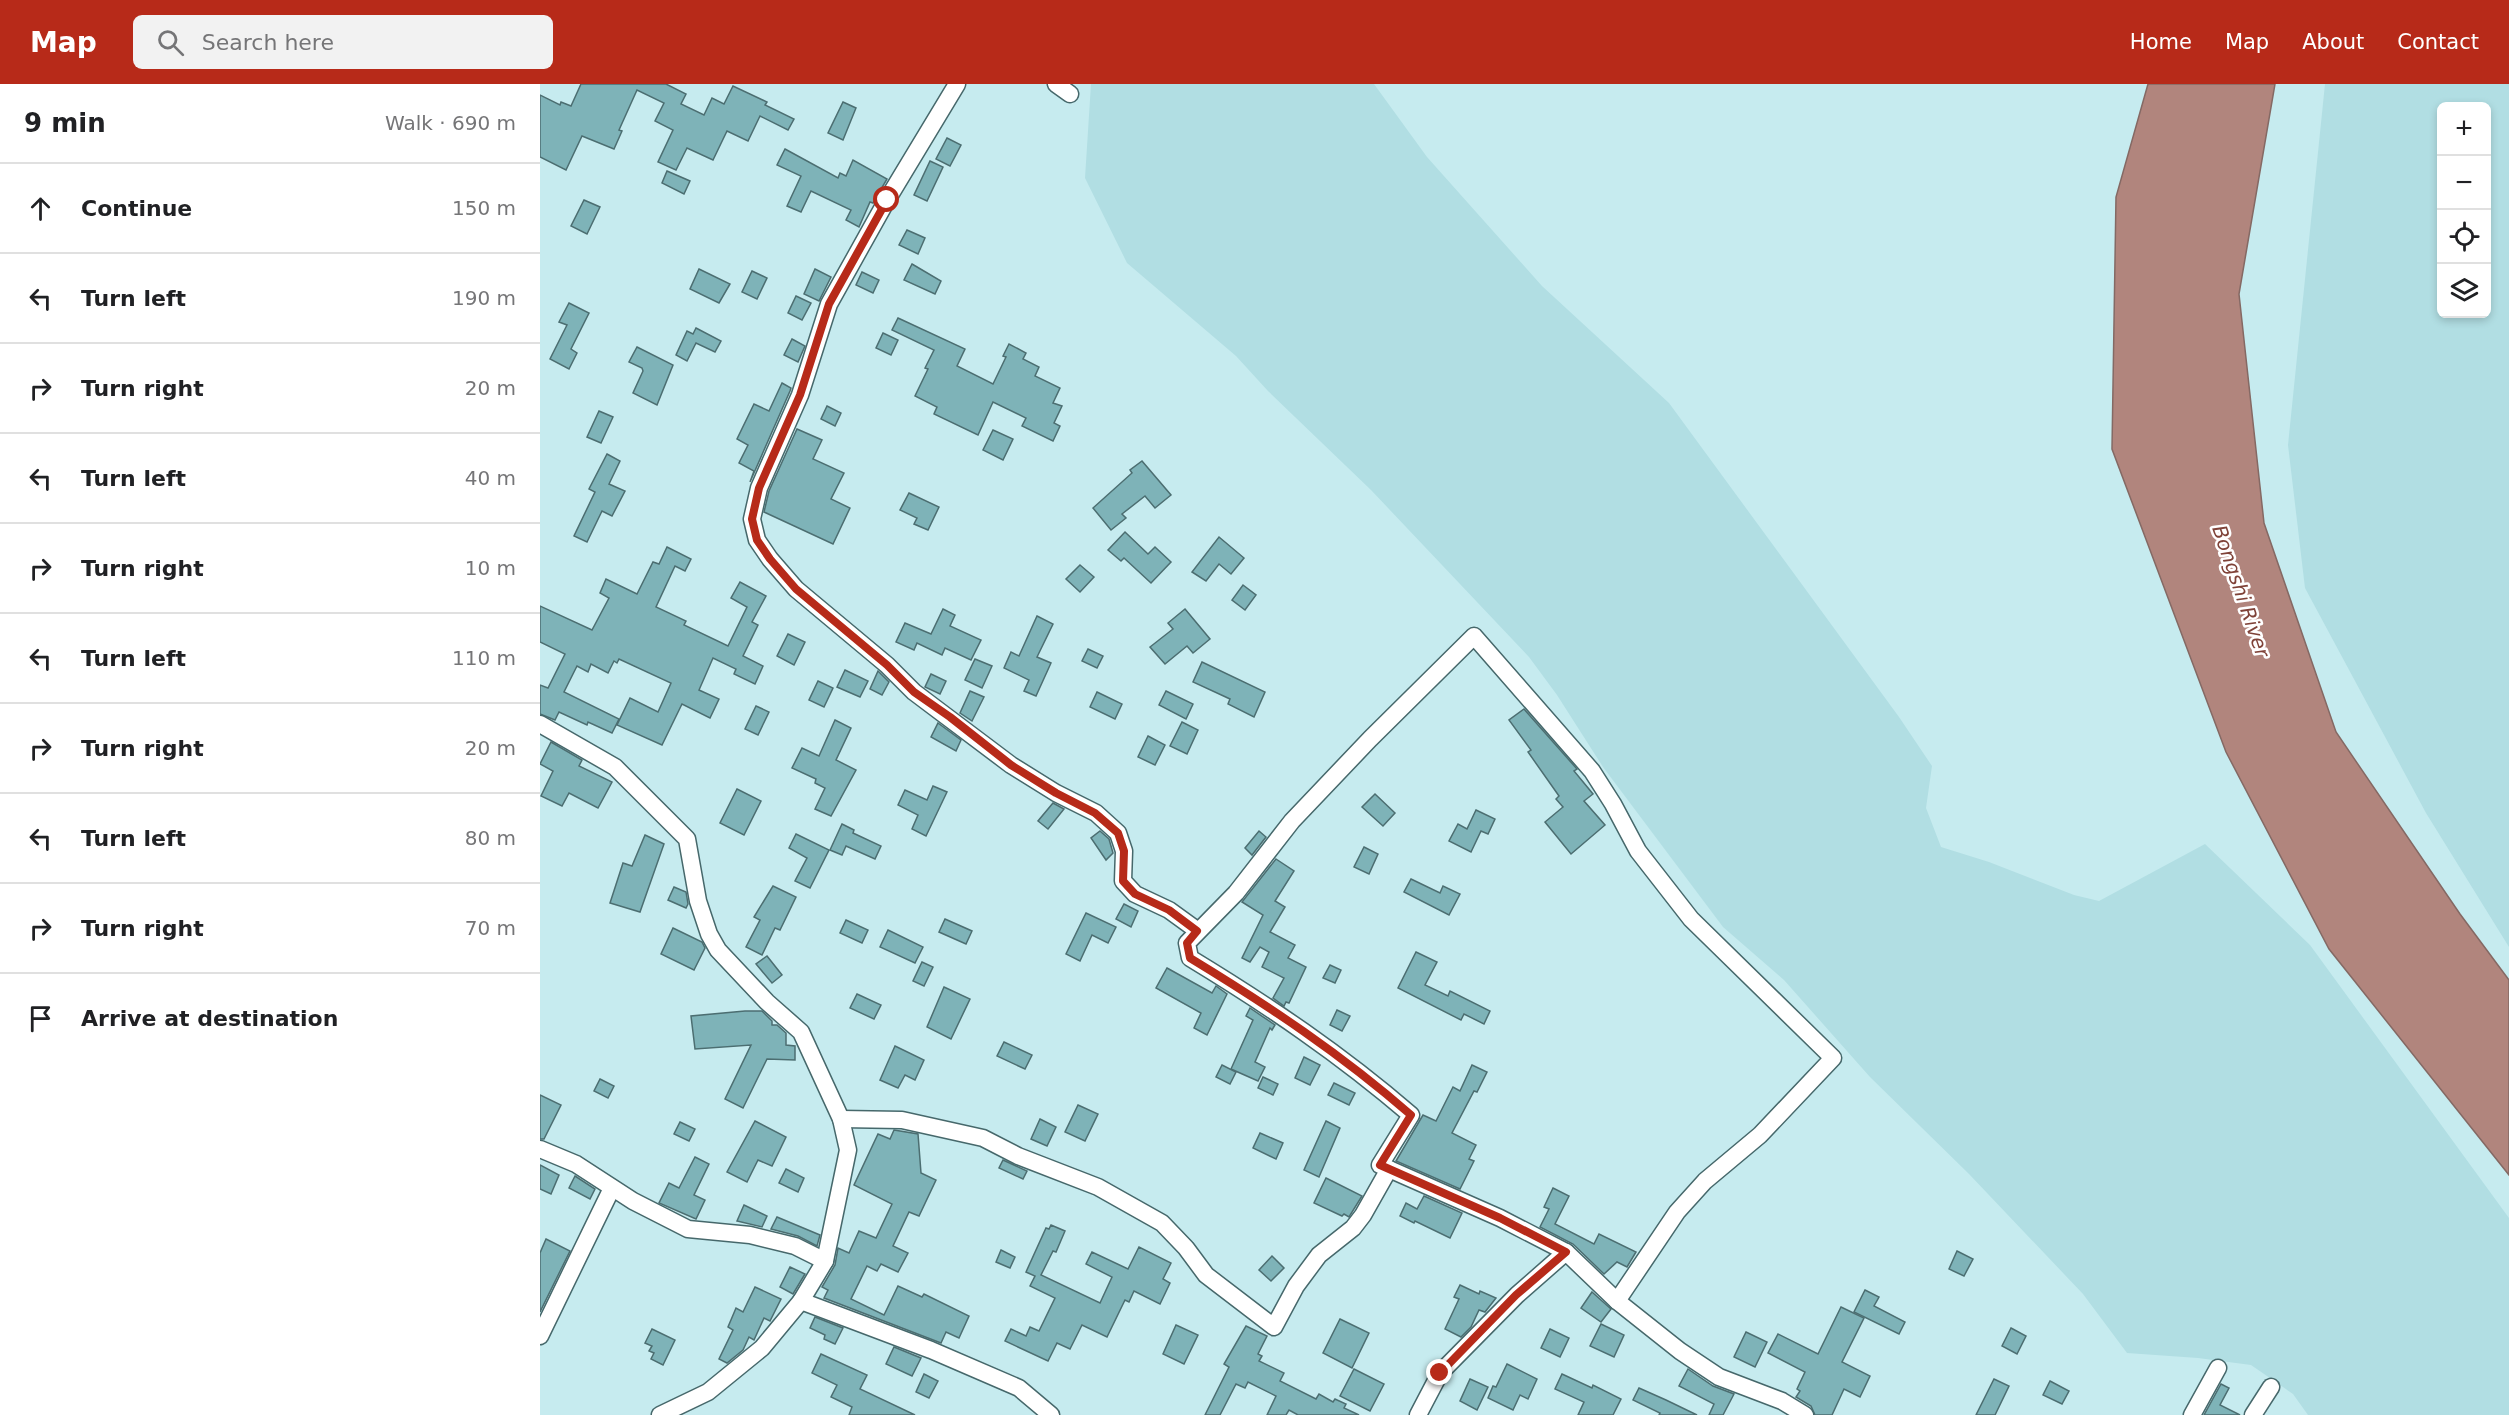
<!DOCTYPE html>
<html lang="en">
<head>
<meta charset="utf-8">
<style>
  :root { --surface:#fff; --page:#f2f2f2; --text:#202124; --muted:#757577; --line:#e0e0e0; --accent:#b72a19 }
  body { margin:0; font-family:"DejaVu Sans",sans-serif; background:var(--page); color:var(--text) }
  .controls { position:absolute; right:18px; top:18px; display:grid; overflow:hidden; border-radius:9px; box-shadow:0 3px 9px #0003 }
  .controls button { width:54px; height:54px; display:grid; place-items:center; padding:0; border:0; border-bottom:2px solid var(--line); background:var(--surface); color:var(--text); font:30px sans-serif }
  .stop { position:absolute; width:18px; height:18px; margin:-14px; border:4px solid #b72a19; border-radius:50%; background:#fff }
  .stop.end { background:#b72a19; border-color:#fff; box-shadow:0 2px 6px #0008 }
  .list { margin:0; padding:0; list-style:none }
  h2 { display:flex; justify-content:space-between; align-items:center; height:78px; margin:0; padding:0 24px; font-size:26px }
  h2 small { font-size:20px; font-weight:400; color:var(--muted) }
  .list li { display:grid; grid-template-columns:39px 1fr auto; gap:18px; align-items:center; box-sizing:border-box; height:90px; padding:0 24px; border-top:2px solid var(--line) }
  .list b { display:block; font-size:22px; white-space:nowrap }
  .list em { font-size:20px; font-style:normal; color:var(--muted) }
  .icon { flex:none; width:33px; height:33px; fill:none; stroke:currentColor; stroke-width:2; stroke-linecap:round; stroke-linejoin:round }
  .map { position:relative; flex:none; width:1969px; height:1331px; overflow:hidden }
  header { display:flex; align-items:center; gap:36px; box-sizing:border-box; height:84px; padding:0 30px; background:var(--accent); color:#fff }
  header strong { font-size:28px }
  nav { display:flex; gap:33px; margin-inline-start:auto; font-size:21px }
  .search { width:420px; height:54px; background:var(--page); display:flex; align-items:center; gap:15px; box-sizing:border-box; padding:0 21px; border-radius:9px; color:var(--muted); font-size:22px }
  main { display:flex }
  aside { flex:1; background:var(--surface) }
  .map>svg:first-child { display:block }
  .built { fill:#b1dee3; fill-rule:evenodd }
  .water { fill:#b1857d; stroke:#846964; stroke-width:1.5 }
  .building { fill:#7eb3b8; stroke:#4c6e71; stroke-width:1.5 }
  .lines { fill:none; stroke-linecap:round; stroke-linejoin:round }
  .minor-casing { stroke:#46686b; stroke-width:19 }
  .minor { stroke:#fff; stroke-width:16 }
  .route { stroke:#b72a19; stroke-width:8 }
  .labels { text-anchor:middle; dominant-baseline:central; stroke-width:5; stroke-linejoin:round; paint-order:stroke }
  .water-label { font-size:20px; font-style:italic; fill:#7f4238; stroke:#fff }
</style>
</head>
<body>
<header>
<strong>Map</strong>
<div class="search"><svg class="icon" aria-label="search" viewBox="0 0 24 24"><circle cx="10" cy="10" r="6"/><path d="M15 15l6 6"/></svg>Search here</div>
<nav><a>Home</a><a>Map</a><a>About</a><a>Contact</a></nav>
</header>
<main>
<aside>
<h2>9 min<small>Walk · 690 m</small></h2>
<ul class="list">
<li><svg class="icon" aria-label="ahead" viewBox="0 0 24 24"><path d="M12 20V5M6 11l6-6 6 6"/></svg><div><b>Continue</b></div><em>150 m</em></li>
<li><svg class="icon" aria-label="left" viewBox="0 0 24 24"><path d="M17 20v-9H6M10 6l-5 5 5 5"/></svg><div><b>Turn left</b></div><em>190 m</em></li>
<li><svg class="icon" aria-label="right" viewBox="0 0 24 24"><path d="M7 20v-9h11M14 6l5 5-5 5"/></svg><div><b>Turn right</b></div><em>20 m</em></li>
<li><svg class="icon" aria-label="left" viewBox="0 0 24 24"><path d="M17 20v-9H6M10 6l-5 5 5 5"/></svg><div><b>Turn left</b></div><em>40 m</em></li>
<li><svg class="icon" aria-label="right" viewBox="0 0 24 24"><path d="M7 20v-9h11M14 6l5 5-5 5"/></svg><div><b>Turn right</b></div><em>10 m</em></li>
<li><svg class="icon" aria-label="left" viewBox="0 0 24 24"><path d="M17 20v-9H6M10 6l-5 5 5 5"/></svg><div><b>Turn left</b></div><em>110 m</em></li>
<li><svg class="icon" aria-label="right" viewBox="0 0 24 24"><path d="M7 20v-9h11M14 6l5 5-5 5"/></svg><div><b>Turn right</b></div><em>20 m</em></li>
<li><svg class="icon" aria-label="left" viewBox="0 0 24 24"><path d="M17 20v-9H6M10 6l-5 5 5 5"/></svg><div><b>Turn left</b></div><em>80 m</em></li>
<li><svg class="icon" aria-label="right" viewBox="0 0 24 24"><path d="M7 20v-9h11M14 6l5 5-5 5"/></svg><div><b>Turn right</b></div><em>70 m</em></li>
<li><svg class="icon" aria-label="arrive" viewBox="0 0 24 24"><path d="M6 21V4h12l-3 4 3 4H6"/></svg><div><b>Arrive at destination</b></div></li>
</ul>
</aside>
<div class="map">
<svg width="1969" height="1331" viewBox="0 0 1969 1331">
  <rect width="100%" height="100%" fill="#c6ebef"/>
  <g class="built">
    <path d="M551 0H834L887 73 1002 202 1129 319 1359 633 1392 682 1386 724 1401 763 1449 778 1534 811 1559 817 1665 760 1770 861 1969 1134V1331H1768L1753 1310 1711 1281 1658 1274 1587 1269 1543 1210 1429 1090 1330 993 1244 896 1183 843 1063 683 1017 611 989 573 831 406 728 307 696 272 587 179 545 94Z"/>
    <path d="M1785 0H1969V863L1886 729 1765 504 1748 361ZM1946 22V230H1902V22Z"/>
  </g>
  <path class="water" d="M1608 0H1735L1699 210 1724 439 1796 648 1920 830 1969 896V1091L1789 865 1686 668 1572 365 1576 113Z"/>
  <g class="building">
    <path d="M41 0H126L146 10 141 20 164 31 172 14 184 20 193 2 227 18 225 21 254 35 248 46 220 32 208 57 187 47 173 76 147 64 136 86 118 78 133 46 115 37 124 19 97 6 79 46 82 47 74 65 42 52 26 86 0 73V11L20 21 21 18 31 22Z"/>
    <path d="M303 18 316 24 303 56 288 49Z"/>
    <path d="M407 54 421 61 410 82 396 75Z"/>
    <path d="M245 65 298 94 300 89 306 92 313 76 347 95 333 119 330 118 319 143 306 136 311 126 271 107 261 128 247 122 261 92 237 81Z"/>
    <path d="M390 77 403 83 387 117 374 111Z"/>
    <path d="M127 87 150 97 144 110 122 99Z"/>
    <path d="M44 116 60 123 47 150 31 142Z"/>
    <path d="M367 146 385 154 378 170 359 161Z"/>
    <path d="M372 180 401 197 395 210 364 196Z"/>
    <path d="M159 185 190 200 179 219 150 205Z"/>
    <path d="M275 185 291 193 279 217 264 210Z"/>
    <path d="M212 187 227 194 217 215 202 208Z"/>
    <path d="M322 188 339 196 333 209 316 201Z"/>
    <path d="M256 212 271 219 262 236 248 229Z"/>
    <path d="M29 219 49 229 31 265 37 269 29 285 10 275 27 241 19 238Z"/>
    <path d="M358 234 425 265 417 282 453 300 466 273 463 272 469 260 486 269 483 275 499 283 495 292 520 304 513 319 522 322 514 339 520 342 513 357 482 342 486 334 453 318 438 351 394 330 397 323 375 312 388 285 385 284 394 266 352 246Z"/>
    <path d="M156 244 181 257 175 268 156 259 147 277 136 271 147 247 153 250Z"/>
    <path d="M343 249 358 256 351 271 336 264Z"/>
    <path d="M252 255 265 262 258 278 244 271Z"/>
    <path d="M97 263 133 281 117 321 93 309 103 287 102 284 89 278Z"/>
    <path d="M242 299 251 304 250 307 210 398 214 387 199 379 208 361 197 355 214 320 229 327Z"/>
    <path d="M287 322 301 329 295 342 281 335Z"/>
    <path d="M59 327 73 333 61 359 47 353Z"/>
    <path d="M257 345 282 356 273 375 304 389 291 415 310 424 293 460 224 428 229 407Z"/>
    <path d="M453 346 473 355 463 376 443 366Z"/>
    <path d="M67 370 80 377 69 400 85 407 72 432 62 427 47 458 34 452 55 408 49 405Z"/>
    <path d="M602 377 631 411 615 424 605 412 582 430 586 434 571 446 553 424 592 389 590 386Z"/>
    <path d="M369 409 399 423 388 446 374 440 377 434 360 426Z"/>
    <path d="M585 448 608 470 615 463 631 478 611 499 584 474 581 477 568 466Z"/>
    <path d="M679 453 704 474 691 490 679 480 666 497 652 488Z"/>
    <path d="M127 463 151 475 145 487 135 482 116 523 146 537 144 541 188 562 207 523 191 514 200 498 226 512 212 538 218 541 203 572 223 582 215 600 194 590 196 585 173 574 159 606 179 615 170 634 142 620 122 661 77 641 90 614 118 628 131 599 79 575 77 579 74 577 68 589 51 580 48 588 37 582 24 608 79 635 72 649 48 638 47 641 19 628 15 636 0 630V601L8 604 25 570 0 558V522L52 546 69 514 60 509 66 495 97 510 113 478 119 480Z"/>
    <path d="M540 481 554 493 540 508 526 495Z"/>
    <path d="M703 501 716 511 705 526 692 516Z"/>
    <path d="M403 525 415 531 410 542 441 556 431 576 405 564 402 571 377 559 374 566 356 558 365 539 391 550Z"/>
    <path d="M645 525 670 555 653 569 647 562 625 580 610 563 633 545 628 539Z"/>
    <path d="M497 532 513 540 497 573 511 579 496 612 484 607 489 596 464 584 471 568 479 572Z"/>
    <path d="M248 550 265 558 254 581 237 572Z"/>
    <path d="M548 565 563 572 557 584 542 577Z"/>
    <path d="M435 575 452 582 442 604 425 596Z"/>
    <path d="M662 578 725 608 714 633 688 620 690 615 653 598Z"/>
    <path d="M305 586 328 597 320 613 297 603Z"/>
    <path d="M338 587 349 598 342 611 330 605Z"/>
    <path d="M391 590 406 597 400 610 385 603Z"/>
    <path d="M278 597 293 604 284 623 269 616Z"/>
    <path d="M430 607 444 613 432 637 420 629Z"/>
    <path d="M626 607 653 620 646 635 619 621Z"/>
    <path d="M557 608 582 620 575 635 550 623Z"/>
    <path d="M216 622 229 628 218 651 205 645Z"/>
    <path d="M984 625 1037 685 1034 687 1053 710 1044 717 1065 741 1031 770 1005 738 1023 723 1016 715 1019 712 988 668 991 666 969 636Z"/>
    <path d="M295 636 311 644 296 676 316 686 291 732 275 725 285 704 275 699 276 695 252 684 262 664 279 672Z"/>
    <path d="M642 638 658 646 647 670 630 662Z"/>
    <path d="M398 639 421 656 416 667 391 653Z"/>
    <path d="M608 652 625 661 615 681 598 673Z"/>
    <path d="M11 658 42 676 39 682 72 698 58 724 29 709 22 722 1 712 13 687 0 680Z"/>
    <path d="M393 702 407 708 386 752 372 745 378 731 358 721 365 706 387 716Z"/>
    <path d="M197 705 221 717 204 751 180 739Z"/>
    <path d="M835 710 855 729 843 742 822 723Z"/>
    <path d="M513 719 524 725 508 745 498 737Z"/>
    <path d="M936 726 955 735 948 750 941 747 931 768 909 757 918 740 927 745Z"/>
    <path d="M302 740 314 746 313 749 341 762 335 775 306 762 302 771 290 766Z"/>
    <path d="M560 747 569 755 573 769 566 776 551 754Z"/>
    <path d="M719 747 726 753 712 771 705 764Z"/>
    <path d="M256 750 289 766 270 804 255 797 267 774 249 764Z"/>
    <path d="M105 751 124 760 100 828 70 819 83 779 92 782Z"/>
    <path d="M824 763 838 770 829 790 814 783Z"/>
    <path d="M736 775 754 787 735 817 745 823 730 848 755 861 748 874 766 883 749 919 746 918 744 922 733 914 744 894 722 883 729 868 720 863 710 878 702 874 723 831 702 818Z"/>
    <path d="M871 795 900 809 903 802 920 810 909 831 864 808Z"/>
    <path d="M233 802 256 813 240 846 235 844 222 871 206 863 220 836 214 833Z"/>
    <path d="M134 803 146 808 148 820 146 824 128 816Z"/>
    <path d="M584 820 598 827 591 843 576 835Z"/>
    <path d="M546 829 576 843 568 859 552 851 540 877 526 870Z"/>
    <path d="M405 835 432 847 426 860 399 848Z"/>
    <path d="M306 836 328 846 322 859 300 849Z"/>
    <path d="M133 844 162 858 165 864 154 886 121 870Z"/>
    <path d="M348 846 383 863 375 879 340 863Z"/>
    <path d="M876 868 897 878 885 901 908 912 910 907 950 927 944 940 924 930 921 936 858 904Z"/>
    <path d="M227 872 242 891 232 899 216 880Z"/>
    <path d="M382 878 393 883 384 902 373 897Z"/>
    <path d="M790 881 801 886 795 899 783 894Z"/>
    <path d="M627 884 672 909 676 902 687 910 667 951 654 944 661 929 616 904Z"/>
    <path d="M404 903 430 915 411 955 387 943Z"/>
    <path d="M317 910 341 921 334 935 310 924Z"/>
    <path d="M710 924 735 941 732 946 730 944 715 978 725 983 718 997 691 985 713 936 706 932Z"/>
    <path d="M797 926 810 932 802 947 790 941Z"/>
    <path d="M205 927H222L232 937V941H237L246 949V961L255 962V976L227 975 203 1024 185 1015 211 961 155 965 151 932Z"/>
    <path d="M464 958 492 971 485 985 457 972Z"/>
    <path d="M355 962 384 976 375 996 365 991 358 1004 340 996Z"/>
    <path d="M764 973 780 981 770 1001 755 994Z"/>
    <path d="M682 981 696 988 690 1000 676 993Z"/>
    <path d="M932 981 947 988 937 1008 934 1007 912 1049 936 1061 929 1075 934 1077 920 1105 856 1077 883 1031 896 1037 913 1003 920 1007Z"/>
    <path d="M723 993 738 1000 733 1011 718 1004Z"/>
    <path d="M60 995 74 1002 68 1014 54 1007Z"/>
    <path d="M794 999 815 1009 809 1021 788 1011Z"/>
    <path d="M0 1011 21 1021 4 1055H0Z"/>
    <path d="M538 1021 558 1030 545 1057 525 1048Z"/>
    <path d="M500 1035 516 1043 507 1062 491 1055Z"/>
    <path d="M215 1037 246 1053 232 1082 218 1076 207 1098 187 1088Z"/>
    <path d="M786 1037 800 1044 779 1093 764 1086Z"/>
    <path d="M140 1038 155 1045 149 1057 134 1050Z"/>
    <path d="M354 1046 378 1050 381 1089 396 1096 379 1132 369 1128 353 1162 368 1169 358 1188 341 1180 337 1187 327 1182 311 1215 344 1231 358 1202 382 1213 384 1210 429 1232 419 1254 406 1248 401 1259 284 1214 288 1206 282 1203 295 1181 298 1164 309 1169 319 1147 336 1154 352 1120 314 1101 338 1050 350 1055Z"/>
    <path d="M720 1049 743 1059 736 1075 713 1064Z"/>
    <path d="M155 1073 169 1080 154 1111 165 1116 156 1135 119 1119 129 1099 139 1104Z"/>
    <path d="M463 1076 487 1087 483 1095 459 1084Z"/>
    <path d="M0 1081 19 1091 11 1110 0 1105Z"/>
    <path d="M246 1085 264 1094 258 1108 239 1099Z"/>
    <path d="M35 1092 55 1105 50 1115 29 1104Z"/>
    <path d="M786 1094 822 1112 809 1133 804 1130 802 1132 774 1119Z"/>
    <path d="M1013 1104 1029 1112 1015 1140 1054 1160 1059 1150 1096 1168 1087 1183 1077 1178 1064 1190 1033 1160 1000 1143 1009 1125 1004 1123Z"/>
    <path d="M884 1112 922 1129 910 1154 875 1137 874 1139 860 1132 866 1119 877 1125Z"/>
    <path d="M204 1121 227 1132 222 1143 197 1137Z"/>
    <path d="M237 1133 280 1151 277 1162 258 1152 231 1145Z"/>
    <path d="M511 1141 525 1147 516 1168 513 1167 501 1191 560 1219 572 1193 546 1180 552 1168 588 1185 599 1163 631 1179 623 1195 630 1199 620 1220 594 1207 589 1218 585 1216 567 1253 542 1241 530 1265 517 1259 508 1277 465 1257 471 1245 486 1252 490 1243 499 1247 515 1214 490 1202 495 1192 486 1188 506 1144 509 1145Z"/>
    <path d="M6 1155 30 1167 0 1228V1169Z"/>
    <path d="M461 1166 475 1173 470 1184 456 1178Z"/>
    <path d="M1417 1167 1433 1175 1424 1192 1409 1185Z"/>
    <path d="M732 1172 744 1184 731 1197 719 1186Z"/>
    <path d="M250 1183 265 1190 253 1210 240 1203Z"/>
    <path d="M920 1201 939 1210 940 1207 956 1214 945 1228 939 1226 931 1243 921 1253 905 1245 919 1215 914 1213Z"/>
    <path d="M215 1203 241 1215 230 1237 224 1234 214 1256 209 1253 203 1266 187 1279 179 1275 193 1246 188 1243 196 1224 203 1228Z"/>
    <path d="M1325 1206 1339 1213 1334 1222 1365 1238 1359 1250 1314 1228Z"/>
    <path d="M1052 1208 1071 1225 1061 1238 1041 1224Z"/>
    <path d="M1301 1223 1324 1234 1302 1278 1330 1292 1320 1313 1304 1305 1292 1331H1275L1271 1322 1256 1313 1260 1307 1257 1305 1265 1288 1228 1269 1238 1250 1278 1270Z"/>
    <path d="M275 1233 303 1244 295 1260 284 1255 285 1251 270 1244Z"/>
    <path d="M800 1235 829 1249 812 1284 783 1269Z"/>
    <path d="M1061 1240 1084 1251 1074 1273 1050 1262Z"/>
    <path d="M636 1241 658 1251 644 1280 623 1270Z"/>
    <path d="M706 1242 727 1252 718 1270 722 1272 719 1277 744 1289 740 1297 776 1315 779 1310 793 1318 795 1315 806 1320 804 1324 819 1331H758L749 1326 746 1331H727L736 1312 708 1298 705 1304 696 1300 680 1331H665L689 1283 684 1280Z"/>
    <path d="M1471 1244 1486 1252 1477 1270 1462 1262Z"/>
    <path d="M112 1245 135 1256 123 1281 111 1275 114 1269 109 1267 112 1262 105 1259Z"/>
    <path d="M1010 1245 1029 1254 1020 1273 1001 1264Z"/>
    <path d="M1206 1248 1227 1258 1215 1283 1194 1273Z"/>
    <path d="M354 1263 381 1274 372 1292 346 1280Z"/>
    <path d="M281 1270 327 1291 320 1305 375 1331H309L312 1323 291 1313 297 1301 272 1289Z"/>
    <path d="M967 1280 997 1295 988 1315 980 1311 973 1326 948 1314 953 1302 956 1303Z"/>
    <path d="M814 1285 844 1300 830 1327 800 1312Z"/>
    <path d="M1148 1285 1173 1302 1194 1310 1183 1331H1169L1174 1320 1139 1302Z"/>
    <path d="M384 1290 398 1297 389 1314 376 1308Z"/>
    <path d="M1022 1290 1052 1304 1053 1301 1081 1315 1073 1331H1038L1044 1318 1015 1305Z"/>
    <path d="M930 1295 948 1303 937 1326 920 1317Z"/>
    <path d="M1454 1295 1469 1302 1455 1331H1436Z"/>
    <path d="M1510 1297 1529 1307 1522 1320 1503 1311Z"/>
    <path d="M1681 1300 1689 1304 1680 1321 1700 1331H1664Z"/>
    <path d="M1099 1304 1126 1316 1157 1331H1119L1120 1329 1093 1316Z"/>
  </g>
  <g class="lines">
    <g class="minor-casing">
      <g id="minor">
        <path d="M417 0 347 116 289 220 260 311 219 404 212 435 217 456 230 475 256 505 347 581 374 608 471 681 516 709 556 729 578 749 584 767 583 797 595 810 629 826 658 847"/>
        <path d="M516 0 530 10"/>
        <path d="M0 640 75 683 147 755 158 817 169 850 178 866 227 918 261 948 301 1035 308 1066 285 1177 261 1217 391 1266 479 1304 511 1331"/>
        <path d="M301 1035 362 1036 443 1054 478 1072 558 1103 622 1139 646 1164 666 1191 734 1243 756 1202 779 1171 813 1144 823 1131 849 1085"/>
        <path d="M0 1065 36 1080 93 1117 148 1145 210 1151 255 1162 285 1177"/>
        <path d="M1026 1168 960 1134 840 1081 871 1031C800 970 729 922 650 874L647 859 696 809 752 737 830 655 934 552 1052 687 1073 720 1098 767 1151 835 1293 974 1220 1051 1165 1097 1137 1128 1077 1217"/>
        <path d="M0 1252 72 1104"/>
        <path d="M120 1331 168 1308 222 1264 261 1217"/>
        <path d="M878 1331 900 1289 977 1211 1026 1168 1077 1217 1140 1267 1179 1293 1242 1317 1265 1331"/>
        <path d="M1652 1331 1678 1284"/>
        <path d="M1713 1331 1731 1303"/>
      </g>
    </g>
    <use href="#minor" class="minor"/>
  </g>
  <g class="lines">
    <path class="route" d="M347 116 289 220 260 311 219 404 212 435 217 456 230 475 256 505 347 581 374 608 410 633 471 681 516 709 555 729 578 749 584 767 583 797 595 810 629 826 657 847 647 859 650 874C729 922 801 970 871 1031L840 1081 960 1134 1026 1168 976 1211 900 1289"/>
  </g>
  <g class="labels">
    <g class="water-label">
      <text transform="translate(1701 507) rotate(71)">Bongshi River</text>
    </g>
  </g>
</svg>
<div class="controls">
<button>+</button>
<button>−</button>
<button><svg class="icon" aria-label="locate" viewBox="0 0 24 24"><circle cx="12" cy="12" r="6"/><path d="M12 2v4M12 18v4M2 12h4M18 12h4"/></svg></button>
<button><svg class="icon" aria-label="layers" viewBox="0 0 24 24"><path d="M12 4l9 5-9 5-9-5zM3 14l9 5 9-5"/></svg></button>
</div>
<div class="stop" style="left:347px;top:116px"></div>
<div class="stop end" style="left:900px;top:1289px"></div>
</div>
</main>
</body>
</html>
